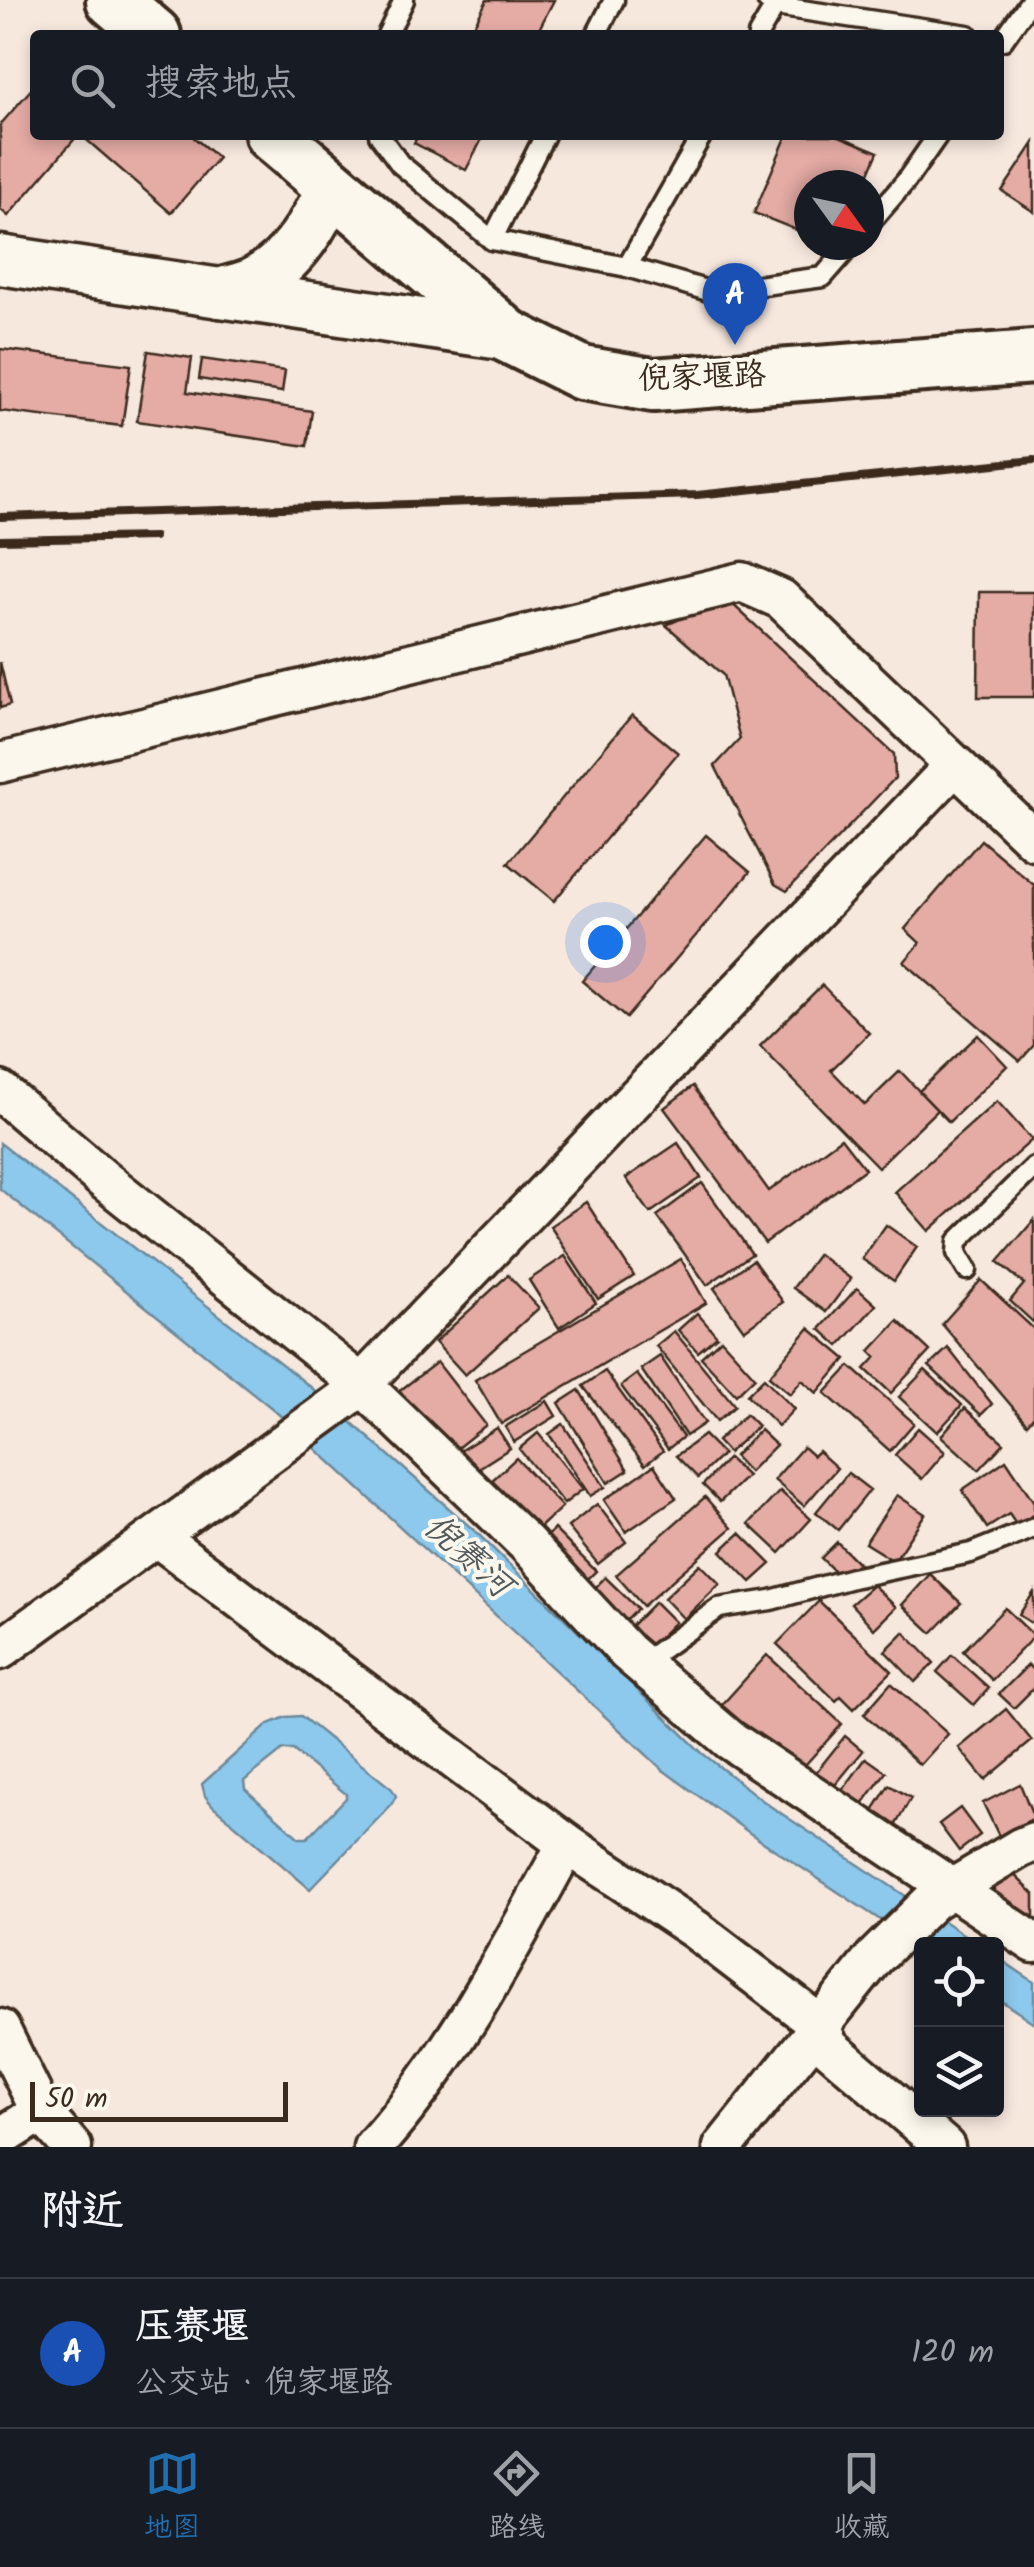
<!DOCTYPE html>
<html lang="zh">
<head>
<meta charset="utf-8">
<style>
  :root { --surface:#171b24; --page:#20242c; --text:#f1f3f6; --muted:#9ea1a6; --line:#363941; --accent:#1f6fb2 }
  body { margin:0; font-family:Kalam,"LXGW WenKai TC",sans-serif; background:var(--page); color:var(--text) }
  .controls { position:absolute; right:30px; bottom:30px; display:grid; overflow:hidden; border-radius:10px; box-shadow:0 5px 15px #0003 }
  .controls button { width:90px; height:90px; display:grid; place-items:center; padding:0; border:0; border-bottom:2px solid var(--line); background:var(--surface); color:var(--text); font:50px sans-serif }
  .compass { position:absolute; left:794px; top:170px; width:90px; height:90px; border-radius:50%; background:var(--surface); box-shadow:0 5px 15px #0003; rotate:123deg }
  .scale { position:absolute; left:30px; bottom:25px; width:258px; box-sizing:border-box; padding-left:10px; border:5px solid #3b2a1e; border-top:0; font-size:28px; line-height:35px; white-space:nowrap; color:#3b2a1e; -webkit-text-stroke:8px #fbf7ec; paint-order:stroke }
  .you { position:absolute; left:605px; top:942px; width:35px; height:35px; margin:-25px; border:8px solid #fff; border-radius:50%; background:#1a73e8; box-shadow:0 0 0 15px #1a73e833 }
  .badge { display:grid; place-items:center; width:65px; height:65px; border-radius:50%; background:var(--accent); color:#fff; font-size:32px; font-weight:700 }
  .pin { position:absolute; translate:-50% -82px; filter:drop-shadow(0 2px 5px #0008) }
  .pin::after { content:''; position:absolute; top:52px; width:35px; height:30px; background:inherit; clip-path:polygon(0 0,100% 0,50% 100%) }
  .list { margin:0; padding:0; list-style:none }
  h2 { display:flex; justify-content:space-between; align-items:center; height:130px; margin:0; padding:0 40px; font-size:42px }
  h2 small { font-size:32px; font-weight:400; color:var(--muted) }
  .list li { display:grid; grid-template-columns:65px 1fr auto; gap:30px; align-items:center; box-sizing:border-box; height:150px; padding:0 40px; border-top:2px solid var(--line) }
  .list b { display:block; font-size:38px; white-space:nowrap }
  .list p { margin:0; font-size:32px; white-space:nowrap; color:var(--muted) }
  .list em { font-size:32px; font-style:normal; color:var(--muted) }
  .icon { flex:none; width:55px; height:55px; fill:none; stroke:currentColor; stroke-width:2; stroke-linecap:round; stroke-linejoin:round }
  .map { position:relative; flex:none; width:1034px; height:2147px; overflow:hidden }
  .search { position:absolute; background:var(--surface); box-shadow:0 5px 15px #0003; left:30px; right:30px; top:30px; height:110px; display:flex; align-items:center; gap:25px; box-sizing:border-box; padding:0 35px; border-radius:10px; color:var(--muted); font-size:38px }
  .sheet { height:280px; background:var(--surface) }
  nav { display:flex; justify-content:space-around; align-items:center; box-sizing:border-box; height:140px; border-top:2px solid var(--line); background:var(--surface); font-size:28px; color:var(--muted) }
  nav a { display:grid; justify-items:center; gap:5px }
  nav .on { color:var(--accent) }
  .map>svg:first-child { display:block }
  .water { fill:#8dc9ed; stroke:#6c899a; stroke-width:2.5; fill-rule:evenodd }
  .building { fill:#e5aba5; stroke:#3b2a1e; stroke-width:2.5 }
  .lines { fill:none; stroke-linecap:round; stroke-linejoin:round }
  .service-casing { stroke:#3b2a1e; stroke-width:25 }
  .minor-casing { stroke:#3b2a1e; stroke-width:45 }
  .tertiary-casing { stroke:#3b2a1e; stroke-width:55 }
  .secondary-casing { stroke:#3b2a1e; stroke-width:60 }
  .service { stroke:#fbf7ec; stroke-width:18 }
  .minor { stroke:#fbf7ec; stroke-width:38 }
  .tertiary { stroke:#fbf7ec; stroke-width:48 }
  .secondary { stroke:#fbf7ec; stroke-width:52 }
  .rail { stroke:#3b2a1e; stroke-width:8 }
  .labels { text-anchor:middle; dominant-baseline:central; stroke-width:8; stroke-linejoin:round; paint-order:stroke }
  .street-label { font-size:32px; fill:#3b2a1e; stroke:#fbf7ec }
  .water-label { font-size:35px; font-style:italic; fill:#545a5c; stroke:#fbf7ec }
</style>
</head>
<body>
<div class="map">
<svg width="1034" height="2147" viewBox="0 0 1034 2147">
  <rect width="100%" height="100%" fill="#f7e8de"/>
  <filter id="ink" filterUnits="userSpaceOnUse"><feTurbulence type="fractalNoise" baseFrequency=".01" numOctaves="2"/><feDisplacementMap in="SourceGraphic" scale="20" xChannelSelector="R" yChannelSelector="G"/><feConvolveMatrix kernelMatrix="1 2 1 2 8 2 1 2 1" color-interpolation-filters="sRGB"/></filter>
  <g filter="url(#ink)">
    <g class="water">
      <path d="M0 1143 317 1392 477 1533 702 1753 767 1804 978 1944H922L921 1947 751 1834 663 1770 274 1410 0 1189Z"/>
      <path d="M301 1716 392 1789 396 1796 391 1805 310 1889 213 1806 205 1796 202 1784 269 1724 286 1717ZM283 1750H293L346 1794V1798L307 1838H299L245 1789 244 1781Z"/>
      <path d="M997 1957 1034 1982V2023L997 1998Z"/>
    </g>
    <g class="building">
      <path d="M487 0H554L536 35H469Z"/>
      <path d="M35 85V135H78L8 216 0 209V125Z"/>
      <path d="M81 135H191L218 158 171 213Z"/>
      <path d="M418 135H484L466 170 414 143Z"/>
      <path d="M787 135H837L878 152 864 185H809V235L754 213Z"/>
      <path d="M1034 143V212L1002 191Z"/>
      <path d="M0 349 131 365 122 426 0 411Z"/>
      <path d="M148 351 192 358 187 392 312 411 307 446 137 421Z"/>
      <path d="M202 359 285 371 282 392 199 379Z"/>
      <path d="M979 592H1034V697H978Z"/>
      <path d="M727 599 894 754 895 778 787 891 775 884 715 766 740 739 723 675 666 625Z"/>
      <path d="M0 662 10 705 0 708Z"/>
      <path d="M632 715 678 753 554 901 508 863Z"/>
      <path d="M706 835 750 872 626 1018 582 981Z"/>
      <path d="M981 840 1034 885V1045L1020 1061 904 962 920 943 905 929Z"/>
      <path d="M822 985 869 1033 831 1070 865 1105 900 1071 937 1110 878 1167 760 1046Z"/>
      <path d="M978 1035 1007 1066 949 1122 919 1091Z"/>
      <path d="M693 1086 769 1191 841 1138 865 1169 765 1243 664 1108Z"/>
      <path d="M997 1101 1032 1140 929 1231 895 1192Z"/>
      <path d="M678 1143 701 1178 650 1213 626 1178Z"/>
      <path d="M702 1183 752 1254 707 1285 657 1216Z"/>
      <path d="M586 1202 634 1276 598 1299 550 1226Z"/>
      <path d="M1034 1220V1323L1010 1301 1024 1284 998 1262Z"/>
      <path d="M886 1225 917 1247 894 1281 862 1259Z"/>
      <path d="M818 1254 851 1279 826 1312 793 1288Z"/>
      <path d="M565 1256 596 1303 559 1328 529 1280Z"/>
      <path d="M681 1259 706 1303 501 1424 475 1380Z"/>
      <path d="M753 1260 783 1302 744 1330 714 1288Z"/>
      <path d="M508 1275 539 1308 465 1375 435 1342Z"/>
      <path d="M981 1280 1034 1329V1416L1027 1424 942 1324Z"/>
      <path d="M857 1288 876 1305 839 1346 820 1329Z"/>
      <path d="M697 1313 717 1336 698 1352 678 1330Z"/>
      <path d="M898 1321 930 1351 891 1393 865 1369 876 1357 870 1351Z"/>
      <path d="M809 1328 846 1359 817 1393 802 1380 790 1394 769 1376Z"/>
      <path d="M674 1331 735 1406 717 1421 656 1346Z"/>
      <path d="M721 1339 755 1377 736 1395 701 1357Z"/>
      <path d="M948 1348 992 1404 981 1415 929 1366Z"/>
      <path d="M660 1356 705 1423 686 1436 641 1369Z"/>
      <path d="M437 1362 486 1425 447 1456 398 1392Z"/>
      <path d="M850 1366 914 1423 890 1451 825 1393Z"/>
      <path d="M925 1370 962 1405 937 1432 899 1397Z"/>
      <path d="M605 1371 663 1451 645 1465 583 1386Z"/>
      <path d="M637 1374 683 1437 668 1449 621 1386Z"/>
      <path d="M764 1378 794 1409 778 1426 747 1395Z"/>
      <path d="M579 1390 628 1470 608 1483 559 1403Z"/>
      <path d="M547 1401 556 1416 514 1442 505 1427Z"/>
      <path d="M965 1408 1004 1443 979 1470 941 1436Z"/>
      <path d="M746 1414 758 1426 728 1453 717 1441Z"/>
      <path d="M563 1424 605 1487 590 1496 549 1434Z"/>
      <path d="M497 1428 510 1448 466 1476 453 1455Z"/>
      <path d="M918 1428 945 1452 922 1479 895 1455Z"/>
      <path d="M760 1430 776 1445 749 1472 734 1456Z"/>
      <path d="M538 1433 583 1489 564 1504 519 1449Z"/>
      <path d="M704 1435 723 1454 698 1478 676 1456Z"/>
      <path d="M803 1447 813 1456 818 1451 837 1468 804 1506 774 1480Z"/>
      <path d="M516 1458 562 1507 534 1533 489 1483Z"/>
      <path d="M728 1458 747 1476 720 1502 703 1485Z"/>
      <path d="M1006 1460 1034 1502V1514L1017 1526 1009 1514 987 1528 962 1490Z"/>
      <path d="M654 1465 676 1498 626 1532 604 1500Z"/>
      <path d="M848 1473 870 1490 838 1530 816 1512Z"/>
      <path d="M780 1491 811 1519 780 1553 749 1524Z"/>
      <path d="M897 1495 925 1514 894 1561 865 1543Z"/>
      <path d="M705 1497 732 1528 643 1606 616 1575Z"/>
      <path d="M597 1504 626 1542 598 1564 568 1527Z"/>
      <path d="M554 1529 596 1571 582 1585 540 1543Z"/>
      <path d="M740 1533 771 1564 751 1582 721 1551Z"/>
      <path d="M837 1542 860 1565 839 1576 821 1558Z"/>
      <path d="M700 1564 720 1584 684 1619 664 1598Z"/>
      <path d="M930 1574 961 1603 932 1633 902 1605Z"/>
      <path d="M605 1577 638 1609 620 1627 588 1596Z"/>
      <path d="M873 1585 896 1607 874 1629 851 1604Z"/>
      <path d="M1034 1592V1625L1019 1615Z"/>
      <path d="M819 1601 892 1671 854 1709 841 1696 836 1701 777 1644Z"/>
      <path d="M655 1602 675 1622 644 1653 624 1633Z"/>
      <path d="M1005 1608 1034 1636 992 1680 963 1651Z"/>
      <path d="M904 1632 934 1663 915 1682 885 1651Z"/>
      <path d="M767 1655 842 1724 796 1775 721 1706Z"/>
      <path d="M952 1655 989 1688 974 1705 937 1672Z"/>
      <path d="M1028 1665 1034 1671V1688L1014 1708 999 1694Z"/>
      <path d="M891 1683 948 1734 920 1765 864 1714Z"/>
      <path d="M1006 1709 1032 1741 985 1780 959 1748Z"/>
      <path d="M845 1736 863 1751 831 1790 813 1776Z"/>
      <path d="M866 1758 886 1772 860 1808 840 1794Z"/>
      <path d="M1020 1784 1034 1818 999 1836 983 1803Z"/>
      <path d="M889 1785 911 1798 895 1826 872 1812Z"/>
      <path d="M960 1808 980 1835 959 1851 939 1824Z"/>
      <path d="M1007 1868 1034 1894V1920L1022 1932 986 1897 1003 1880 999 1876Z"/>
    </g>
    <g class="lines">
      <g class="service-casing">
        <g id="service">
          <path d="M767 0 775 6 968 35"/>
          <path d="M387 35 404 0"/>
          <path d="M596 35 614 0"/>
          <path d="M758 35 775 6"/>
          <path d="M999 40H1003L1031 0"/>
          <path d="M379 135 400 164 492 240 627 267 712 292 823 277 851 245"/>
          <path d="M869 224 906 181 938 135"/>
          <path d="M492 240 545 135"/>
          <path d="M627 267 702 135"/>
          <path d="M967 1270 957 1253 958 1241 1034 1167"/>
          <path d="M641 1664 719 1608 771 1600 852 1578 971 1553 1034 1528"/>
        </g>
      </g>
      <g class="minor-casing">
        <g id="minor">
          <path d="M0 763 742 582 781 599 1034 840"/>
          <path d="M0 1091 103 1179 361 1384 526 1543 627 1652 730 1740 1034 1943"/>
          <path d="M157 1537 567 1844 696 1930 819 2024 829 2047 945 2147"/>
          <path d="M0 1650 354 1392 954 766"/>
          <path d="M0 2029 41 2112 72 2147"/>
          <path d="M0 2138 41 2112"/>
          <path d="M373 2147C455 2056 508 1951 567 1844"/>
          <path d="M723 2147 875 1957 933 1900 1020 1848 1034 1842"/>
        </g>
      </g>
      <g class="tertiary-casing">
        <g id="tertiary">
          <path d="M0 260 508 336"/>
          <path d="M220 293C232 289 247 287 258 280 294 260 316 222 332 186"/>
        </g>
      </g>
      <g class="secondary-casing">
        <g id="secondary">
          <path d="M113 0 154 35"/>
          <path d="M272 135 508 336 582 373 653 385 1034 357"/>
        </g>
      </g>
      <use href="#service" class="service"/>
      <use href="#minor" class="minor"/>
      <use href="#tertiary" class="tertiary"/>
      <use href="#secondary" class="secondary"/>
      <g class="rail">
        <path d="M0 517 697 495 1034 460"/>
        <path d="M0 540 154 537"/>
      </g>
    </g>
  </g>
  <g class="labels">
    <g class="street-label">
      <text transform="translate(702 378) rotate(-2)">倪家堰路</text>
    </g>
    <g class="water-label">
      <text transform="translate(467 1557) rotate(42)">倪赛河</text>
    </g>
  </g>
</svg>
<div class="controls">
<button><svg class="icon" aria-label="locate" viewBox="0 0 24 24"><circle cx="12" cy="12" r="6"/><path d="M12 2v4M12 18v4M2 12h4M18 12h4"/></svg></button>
<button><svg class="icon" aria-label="layers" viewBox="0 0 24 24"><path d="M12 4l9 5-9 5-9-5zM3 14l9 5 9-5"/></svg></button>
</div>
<svg class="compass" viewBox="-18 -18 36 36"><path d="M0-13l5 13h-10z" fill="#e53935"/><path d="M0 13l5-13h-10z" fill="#9ea1a6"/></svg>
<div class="scale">50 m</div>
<div class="you"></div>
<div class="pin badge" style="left:735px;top:345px;background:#1a4fb4">A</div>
<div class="search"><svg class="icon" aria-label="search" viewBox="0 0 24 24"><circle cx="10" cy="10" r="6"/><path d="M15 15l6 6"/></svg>搜索地点</div>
</div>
<section class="sheet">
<h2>附近<small></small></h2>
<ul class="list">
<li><span class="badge" style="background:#1a4fb4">A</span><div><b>压赛堰</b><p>公交站 · 倪家堰路</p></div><em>120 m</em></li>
</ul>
</section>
<nav>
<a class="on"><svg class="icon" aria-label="map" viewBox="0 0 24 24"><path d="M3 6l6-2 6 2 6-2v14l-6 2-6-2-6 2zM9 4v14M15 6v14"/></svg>地图</a>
<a><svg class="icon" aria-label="directions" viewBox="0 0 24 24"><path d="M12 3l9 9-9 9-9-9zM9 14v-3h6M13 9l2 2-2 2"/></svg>路线</a>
<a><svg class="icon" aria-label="saved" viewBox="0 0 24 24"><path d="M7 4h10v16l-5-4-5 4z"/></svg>收藏</a>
</nav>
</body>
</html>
